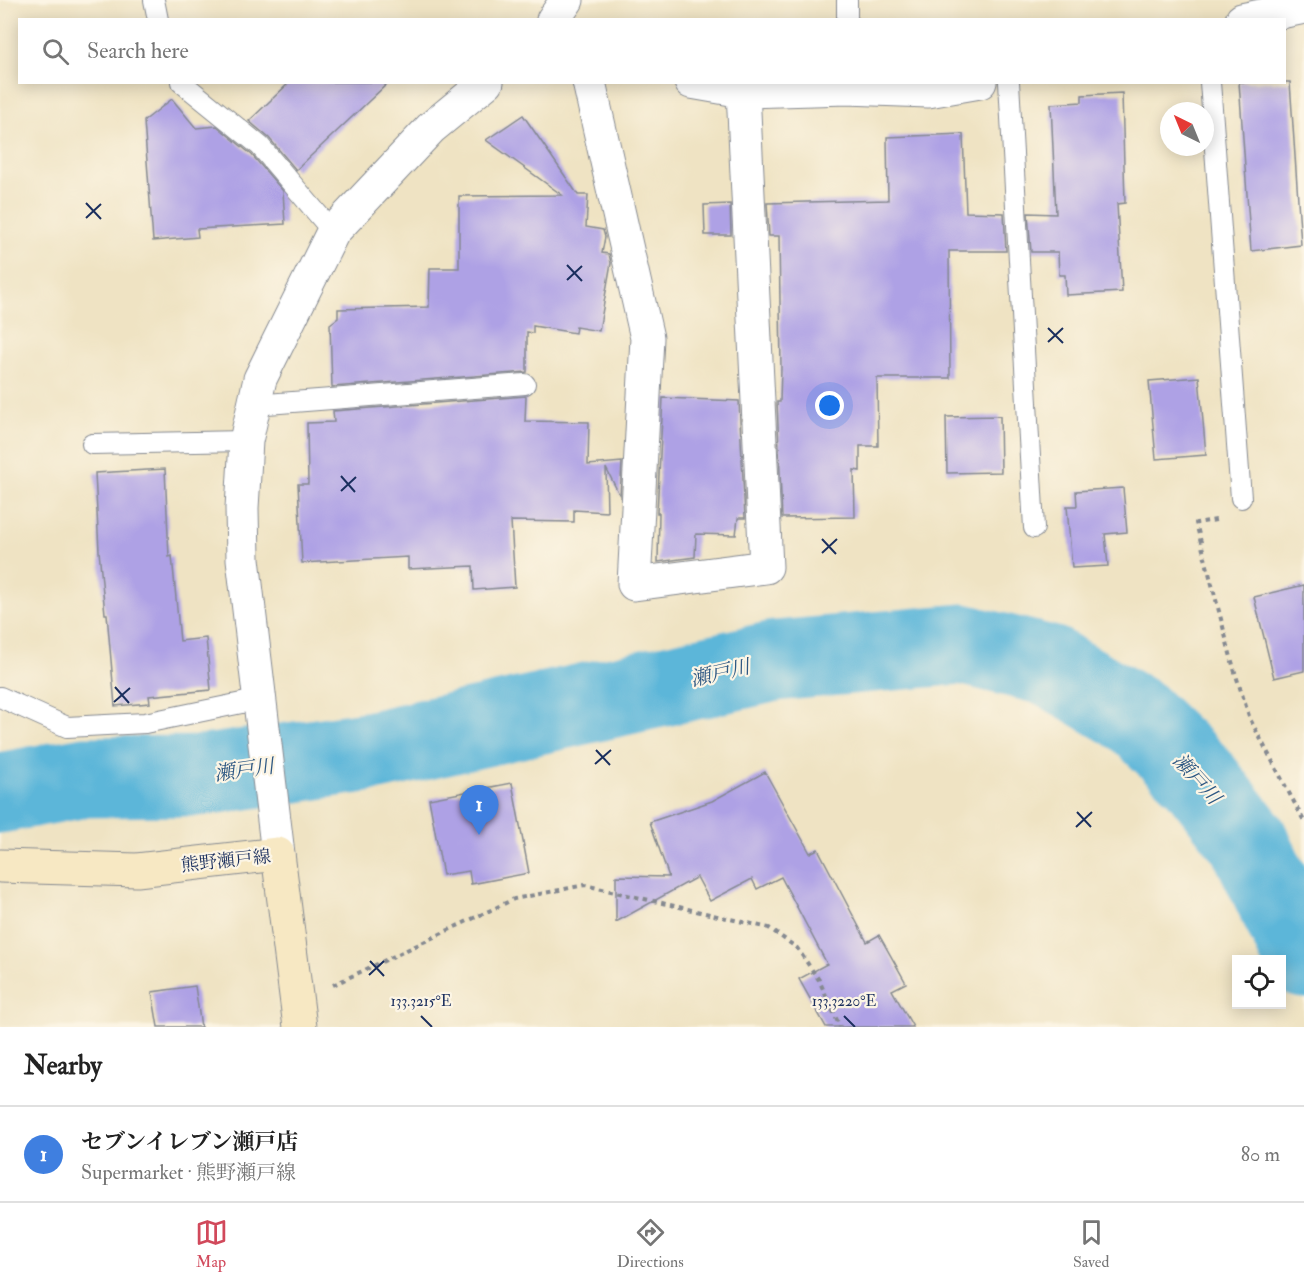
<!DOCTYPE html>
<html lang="en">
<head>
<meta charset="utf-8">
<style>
  :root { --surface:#fff; --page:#f2f2f2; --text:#222; --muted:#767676; --line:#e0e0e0; --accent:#d1495b }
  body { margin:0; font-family:"IM FELL Double Pica","Noto Serif JP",serif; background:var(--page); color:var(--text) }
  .controls { position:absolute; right:18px; bottom:18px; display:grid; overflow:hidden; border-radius:0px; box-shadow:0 3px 15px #0003 }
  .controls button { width:54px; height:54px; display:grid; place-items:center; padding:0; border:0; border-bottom:2px solid var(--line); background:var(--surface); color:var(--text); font:30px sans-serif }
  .compass { position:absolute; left:1160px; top:102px; width:54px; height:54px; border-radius:50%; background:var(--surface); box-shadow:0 3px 15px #0003; rotate:317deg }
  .you { position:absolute; left:830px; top:406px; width:21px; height:21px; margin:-15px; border:4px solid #fff; border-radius:50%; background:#1a73e8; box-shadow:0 0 0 9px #1a73e833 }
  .badge { display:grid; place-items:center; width:39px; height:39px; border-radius:50%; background:var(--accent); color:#fff; font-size:20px; font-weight:700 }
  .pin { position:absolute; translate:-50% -50px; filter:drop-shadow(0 2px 3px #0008) }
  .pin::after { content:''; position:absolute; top:32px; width:21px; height:18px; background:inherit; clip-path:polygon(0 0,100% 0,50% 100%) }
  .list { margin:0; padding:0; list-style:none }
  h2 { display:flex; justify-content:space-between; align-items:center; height:78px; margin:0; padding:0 24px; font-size:26px }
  h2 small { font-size:20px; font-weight:400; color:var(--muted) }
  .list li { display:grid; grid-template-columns:39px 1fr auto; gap:18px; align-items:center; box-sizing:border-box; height:96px; padding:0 24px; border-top:2px solid var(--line) }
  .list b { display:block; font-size:22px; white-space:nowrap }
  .list p { margin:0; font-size:20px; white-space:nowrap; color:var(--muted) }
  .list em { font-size:20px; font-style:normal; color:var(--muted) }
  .icon { flex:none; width:33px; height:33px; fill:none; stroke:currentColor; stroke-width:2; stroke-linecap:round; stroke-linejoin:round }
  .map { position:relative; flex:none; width:1304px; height:1027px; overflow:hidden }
  .search { position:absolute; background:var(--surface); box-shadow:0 3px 15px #0003; left:18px; right:18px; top:18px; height:66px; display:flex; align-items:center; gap:15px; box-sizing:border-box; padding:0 21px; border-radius:0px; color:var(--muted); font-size:22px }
  .sheet { height:174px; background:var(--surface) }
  nav { display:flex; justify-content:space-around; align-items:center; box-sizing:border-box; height:84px; border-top:2px solid var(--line); background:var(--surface); font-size:16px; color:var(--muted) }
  nav a { display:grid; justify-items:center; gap:3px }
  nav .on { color:var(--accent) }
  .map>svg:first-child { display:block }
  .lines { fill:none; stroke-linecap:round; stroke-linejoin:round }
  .river { stroke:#5bb6d9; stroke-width:81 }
  .building { fill:#aea1e5 }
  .service-casing { stroke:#858990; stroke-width:22 }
  .minor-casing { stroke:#858990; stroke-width:35 }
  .tertiary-casing { stroke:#858990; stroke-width:35 }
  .secondary-casing { stroke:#858990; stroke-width:35 }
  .path { stroke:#858990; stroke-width:4; stroke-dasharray:4.5 4.5; stroke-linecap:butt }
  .service { stroke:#fff; stroke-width:20 }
  .minor { stroke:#fff; stroke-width:33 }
  .tertiary { stroke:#fff; stroke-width:33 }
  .secondary { stroke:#f7e8c3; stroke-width:33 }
  .ticks { fill:none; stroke:#1b2f5e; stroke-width:2 }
  .labels { text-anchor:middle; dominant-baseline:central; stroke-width:4.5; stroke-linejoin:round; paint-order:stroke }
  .street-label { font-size:18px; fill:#1b2f5e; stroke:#fcf5e5 }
  .water-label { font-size:20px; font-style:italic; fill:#2e5883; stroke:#fcf5e5 }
  .ticks-label { font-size:15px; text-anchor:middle; fill:#1b2f5e; stroke:#fcf5e5; stroke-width:4.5; stroke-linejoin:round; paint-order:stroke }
</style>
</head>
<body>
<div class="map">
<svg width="1304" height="1027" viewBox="0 0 1304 1027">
  <rect width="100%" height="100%" fill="#fcf5e5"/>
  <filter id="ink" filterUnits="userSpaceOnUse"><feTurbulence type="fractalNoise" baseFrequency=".0167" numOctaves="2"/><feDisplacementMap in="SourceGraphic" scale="12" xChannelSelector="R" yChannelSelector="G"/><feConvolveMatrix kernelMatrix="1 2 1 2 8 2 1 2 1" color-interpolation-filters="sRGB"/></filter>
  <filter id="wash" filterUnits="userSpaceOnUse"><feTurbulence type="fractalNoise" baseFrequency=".008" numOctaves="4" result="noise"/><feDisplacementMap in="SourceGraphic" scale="24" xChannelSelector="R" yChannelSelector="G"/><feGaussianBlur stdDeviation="1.35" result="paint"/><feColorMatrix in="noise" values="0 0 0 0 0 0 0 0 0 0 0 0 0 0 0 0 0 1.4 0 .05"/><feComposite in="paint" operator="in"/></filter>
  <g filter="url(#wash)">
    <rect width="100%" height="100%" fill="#efe3c3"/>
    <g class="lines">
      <path class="river" d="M0 793 85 777 197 776 373 751 775 661 962 644 1050 666 1136 716 1197 775 1248 840 1304 958"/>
    </g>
    <g id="blocks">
      <g class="building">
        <path d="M290 82H389L296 170 269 138 249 121Z"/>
        <path d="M1239 82H1290L1301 245 1251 251Z"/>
        <path d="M1122 93 1125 203 1117 204 1122 292 1066 295 1065 275H1059L1058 252H1031L1028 213 1056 214 1051 104 1082 102V95Z"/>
        <path d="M172 99 196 128 217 126 252 155 283 191 285 224 197 229 198 237 153 241 144 121Z"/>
        <path d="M523 115 578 195H588L586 227 603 230 605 237 602 253 609 254 611 263 599 331 576 327 575 333 533 326V333L527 332V372L332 387 330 324 338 318V309L429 307 430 268H459V196L562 195 486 140Z"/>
        <path d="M963 134 966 212 1004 213 1006 251H949L950 378H877L878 446H860V471L854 470 855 517 782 518 777 402H780L781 368 779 236H769L767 203 888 200 887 137Z"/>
        <path d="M730 204 731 235H705L704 205Z"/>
        <path d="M1199 377 1206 455 1156 459 1149 381Z"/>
        <path d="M526 396 525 421 589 422 588 465 622 462 620 496 606 468 607 512 574 510V522L511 521 515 587 474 590 473 566 408 569V557L302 563 298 484H308L307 423 334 422 333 411Z"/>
        <path d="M663 398 739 401 745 518H738L736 535 696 534 695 557 658 562 659 513H657Z"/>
        <path d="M1000 416 1001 472 947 473 946 417Z"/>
        <path d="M165 469 169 557 172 556 180 641 206 638 211 690 149 696 150 703 115 706 107 614H105L99 551 95 473Z"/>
        <path d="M1123 488 1127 532 1105 534 1108 566 1072 568 1067 506H1077L1076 491Z"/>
        <path d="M1304 585V671L1274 678 1254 597Z"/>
        <path d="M765 772 810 853 818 849 867 942 879 935 906 983 892 990 913 1027H826L799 979 827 964 781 877 757 889 752 879 710 901 697 877 616 922V876L669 877 650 822 712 801Z"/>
        <path d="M512 783 529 873 471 884 469 871 443 875 429 799Z"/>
        <path d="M195 986 201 1027H158L152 992Z"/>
      </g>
    </g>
  </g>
  <g filter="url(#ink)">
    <use href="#blocks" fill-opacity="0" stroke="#858990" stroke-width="1.5"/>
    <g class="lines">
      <g class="service-casing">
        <g id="service">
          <path d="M154 0 158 20"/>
          <path d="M847 0V20"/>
          <path d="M181 82 260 146 333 232"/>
          <path d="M1009 82 1034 528"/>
          <path d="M1210 82 1241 498"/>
          <path d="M254 405 525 384"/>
          <path d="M92 444 246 441"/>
          <path d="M0 697 67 727 145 723 261 699"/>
        </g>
      </g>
      <g class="minor-casing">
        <g id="minor">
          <path d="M1242 20 1304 7"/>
          <path d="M589 82 647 338 634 584 766 567 743 91"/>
          <path d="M691 82 743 91 847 88 928 91 980 82"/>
        </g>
      </g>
      <g class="tertiary-casing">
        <g id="tertiary">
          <path d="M553 20 567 0"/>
          <path d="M278 854 243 559 242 508 246 441 260 379 333 232 431 128 487 82"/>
        </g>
      </g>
      <g class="secondary-casing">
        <path id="secondary" d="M0 866 137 870 278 854 300 1027"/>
      </g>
      <g class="path">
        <path d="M1216 520 1196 523 1234 669 1250 719 1304 821"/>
        <path d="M333 985 514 899 585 885 769 928 797 948 819 980 840 1027"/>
      </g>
      <use href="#service" class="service"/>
      <use href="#minor" class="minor"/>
      <use href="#tertiary" class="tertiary"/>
      <use href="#secondary" class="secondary"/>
    </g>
  </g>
  <path class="ticks" d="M86 203 101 219M86 218 101 204M567 265 582 281M567 280 582 266M1048 328 1063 343M1048 342 1063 328M341 476 355 492M341 491 356 477M822 539 836 554M822 553 837 539M115 687 129 703M114 702 130 688M596 750 610 765M595 764 611 750M1077 812 1091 827M1076 827 1092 812M370 961 384 976M369 975 384 961M421 1016 432 1027M844 1016 855 1027"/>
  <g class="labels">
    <g class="street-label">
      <text transform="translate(226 861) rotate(-6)">熊野瀬戸線</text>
    </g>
    <g class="water-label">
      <text transform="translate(720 673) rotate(-13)">瀬戸川</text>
      <text transform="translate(244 770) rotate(-8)">瀬戸川</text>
      <text transform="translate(1197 779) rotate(48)">瀬戸川</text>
    </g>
  </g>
  <g class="ticks-label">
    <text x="421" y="1006">133.3215°E</text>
    <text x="844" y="1006">133.3220°E</text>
  </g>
</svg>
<div class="controls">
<button><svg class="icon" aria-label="locate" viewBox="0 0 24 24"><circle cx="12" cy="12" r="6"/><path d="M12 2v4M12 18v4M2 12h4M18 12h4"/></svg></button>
</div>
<svg class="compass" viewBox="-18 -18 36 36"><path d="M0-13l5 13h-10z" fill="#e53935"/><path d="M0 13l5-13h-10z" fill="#767676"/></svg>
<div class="you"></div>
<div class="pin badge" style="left:479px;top:835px;background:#3f7fe0">1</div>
<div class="search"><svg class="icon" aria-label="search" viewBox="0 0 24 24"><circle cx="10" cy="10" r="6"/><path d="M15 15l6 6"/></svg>Search here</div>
</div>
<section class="sheet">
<h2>Nearby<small></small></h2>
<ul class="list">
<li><span class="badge" style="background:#3f7fe0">1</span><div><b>セブンイレブン瀬戸店</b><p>Supermarket · 熊野瀬戸線</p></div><em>80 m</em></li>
</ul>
</section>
<nav>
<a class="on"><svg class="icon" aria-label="map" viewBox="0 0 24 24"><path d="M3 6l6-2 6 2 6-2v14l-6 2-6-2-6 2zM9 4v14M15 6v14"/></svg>Map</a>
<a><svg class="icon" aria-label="directions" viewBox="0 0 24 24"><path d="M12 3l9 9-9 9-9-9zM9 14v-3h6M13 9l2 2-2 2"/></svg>Directions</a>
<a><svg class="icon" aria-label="saved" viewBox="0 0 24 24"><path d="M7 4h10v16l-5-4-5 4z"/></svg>Saved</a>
</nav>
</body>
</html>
